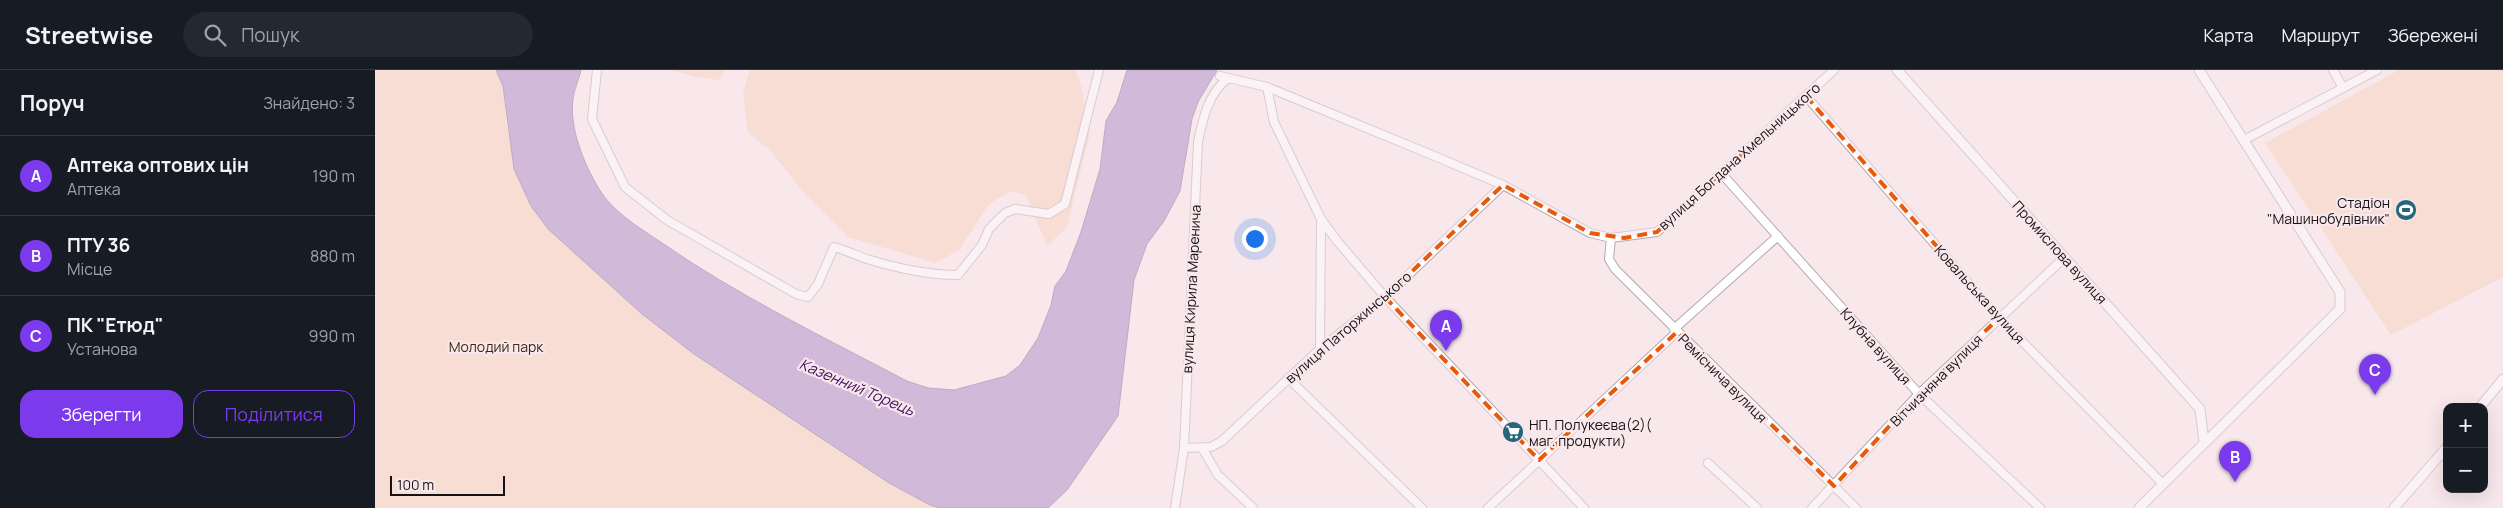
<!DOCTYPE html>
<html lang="uk">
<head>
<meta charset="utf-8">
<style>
  :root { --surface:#171b24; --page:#242831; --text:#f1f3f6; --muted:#9ea1a6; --line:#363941; --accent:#7c3aed }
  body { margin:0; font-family:Manrope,sans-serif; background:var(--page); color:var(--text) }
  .controls { position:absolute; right:15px; bottom:15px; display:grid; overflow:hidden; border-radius:10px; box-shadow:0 5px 20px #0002 }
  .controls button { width:45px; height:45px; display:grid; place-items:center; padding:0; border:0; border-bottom:1px solid var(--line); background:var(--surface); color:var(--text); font:25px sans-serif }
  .scale { position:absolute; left:15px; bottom:12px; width:115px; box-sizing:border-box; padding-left:5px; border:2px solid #161112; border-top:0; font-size:14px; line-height:18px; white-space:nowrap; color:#161112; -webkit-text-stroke:4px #f8e8ec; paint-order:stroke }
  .you { position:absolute; left:879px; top:168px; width:18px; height:18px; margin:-12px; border:4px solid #fff; border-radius:50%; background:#1a73e8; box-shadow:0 0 0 8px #1a73e833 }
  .badge { display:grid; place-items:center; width:32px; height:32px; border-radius:50%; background:var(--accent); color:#fff; font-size:16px; font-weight:700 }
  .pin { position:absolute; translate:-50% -41px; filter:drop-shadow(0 1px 2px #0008) }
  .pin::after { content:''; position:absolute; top:26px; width:18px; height:15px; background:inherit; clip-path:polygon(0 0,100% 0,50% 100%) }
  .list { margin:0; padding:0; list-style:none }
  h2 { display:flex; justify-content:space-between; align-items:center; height:65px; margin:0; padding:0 20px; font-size:21px }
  h2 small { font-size:16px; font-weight:400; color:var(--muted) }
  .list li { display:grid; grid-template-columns:32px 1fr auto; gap:15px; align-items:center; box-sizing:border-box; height:80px; padding:0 20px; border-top:1px solid var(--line) }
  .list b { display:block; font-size:19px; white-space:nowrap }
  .list p { margin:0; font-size:16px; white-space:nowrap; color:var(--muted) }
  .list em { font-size:16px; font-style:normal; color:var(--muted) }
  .actions { display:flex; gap:10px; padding:15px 20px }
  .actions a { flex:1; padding:11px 0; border:1px solid var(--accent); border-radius:15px; text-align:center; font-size:18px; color:var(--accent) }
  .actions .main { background:var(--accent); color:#fff }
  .icon { flex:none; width:28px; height:28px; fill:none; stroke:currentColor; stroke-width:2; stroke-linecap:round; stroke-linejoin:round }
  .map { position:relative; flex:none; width:2128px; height:438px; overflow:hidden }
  header { display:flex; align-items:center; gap:30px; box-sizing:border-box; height:70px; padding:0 25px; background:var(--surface); border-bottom:1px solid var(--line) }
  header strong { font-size:24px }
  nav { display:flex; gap:28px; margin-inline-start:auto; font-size:18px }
  .search { width:350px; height:45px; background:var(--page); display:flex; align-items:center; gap:12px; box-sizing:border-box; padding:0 18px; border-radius:28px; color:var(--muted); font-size:19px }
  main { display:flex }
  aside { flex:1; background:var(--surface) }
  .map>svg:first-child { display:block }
  .green { fill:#f6d1b7 }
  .water { fill:#a382c3; stroke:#79608e }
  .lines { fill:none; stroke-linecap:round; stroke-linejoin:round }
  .minor-casing { stroke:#b7a8ab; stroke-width:10 }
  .tertiary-casing { stroke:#b7a8ab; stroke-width:11 }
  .minor { stroke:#fff; stroke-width:8 }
  .tertiary { stroke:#fff; stroke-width:9 }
  .marked { fill:none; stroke:#e8590c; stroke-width:4; stroke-dasharray:10 6; stroke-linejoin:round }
  .labels { text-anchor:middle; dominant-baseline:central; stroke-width:4.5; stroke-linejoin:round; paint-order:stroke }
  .street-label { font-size:14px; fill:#161112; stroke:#f8e8ec }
  .poi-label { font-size:14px; fill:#161112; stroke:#f8e8ec; text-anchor:end }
  .park-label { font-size:14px; fill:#412610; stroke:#f8e8ec }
  .water-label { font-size:15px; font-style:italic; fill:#421262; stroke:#f8e8ec }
</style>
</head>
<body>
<header>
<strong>Streetwise</strong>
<div class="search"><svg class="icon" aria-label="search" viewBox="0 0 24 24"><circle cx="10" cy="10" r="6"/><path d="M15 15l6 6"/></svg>Пошук</div>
<nav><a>Карта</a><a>Маршрут</a><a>Збережені</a></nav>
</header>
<main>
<aside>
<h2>Поруч<small>Знайдено: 3</small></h2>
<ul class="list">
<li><span class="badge">A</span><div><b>Аптека оптових цін</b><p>Аптека</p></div><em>190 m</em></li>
<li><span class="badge">B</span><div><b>ПТУ 36</b><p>Місце</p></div><em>880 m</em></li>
<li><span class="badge">C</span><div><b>ПК &quot;Етюд&quot;</b><p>Установа</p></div><em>990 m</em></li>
</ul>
<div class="actions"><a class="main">Зберегти</a><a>Поділитися</a></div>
</aside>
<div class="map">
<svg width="2128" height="438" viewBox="0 0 2128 438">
  <rect width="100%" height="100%" fill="#f8e8ec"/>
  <g class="green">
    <path d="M0 0H121L128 16 132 57 156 136 173 159 267 244 319 284 514 413 565 438H0Z"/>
    <path d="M295 0H350L344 10 321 7Z"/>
    <path d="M375 0H700L706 15 715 63 692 157 672 176 651 125 636 121 614 134 584 180 561 193 473 167 428 122 395 80 373 63 368 23Z"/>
    <path d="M2024 0H2128V207L2016 265 1890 73Z"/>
  </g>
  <path class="water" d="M121 0H206C204 10 199 19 198 29 194 58 209 94 224 119 237 141 263 157 284 171 362 225 448 267 532 311L553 318 579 320 631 306 645 295 663 268 676 235 680 216 691 201 706 162 725 99 731 51 742 32 752 0H842L823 32 817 49 805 121 789 151 772 174 759 210 743 346 692 420 673 438H565L555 435 514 413 319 284 267 244 173 159 156 136 139 99 128 16Z"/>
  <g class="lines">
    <g class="minor-casing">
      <g id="minor">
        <path d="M222 0 217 49 250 117 292 150 421 224 433 227 443 214 459 177C470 180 481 185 492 189 521 198 553 205 583 205L607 175 614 159 630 143 640 139 674 144 690 134 724 0"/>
        <path d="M1958 0 1968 18"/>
        <path d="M845 6 892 17 1057 85 1128 115 1215 163 1236 168 1282 162 1459 0"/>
        <path d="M892 17 899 52 946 149 963 172 1010 227 1209 438"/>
        <path d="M1431 26 1624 248 1788 414"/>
        <path d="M1869 70 2002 0"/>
        <path d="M1346 103 1544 324 1665 438"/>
        <path d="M1236 168 1234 189 1240 199 1481 438"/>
        <path d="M1299 259 1403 166"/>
        <path d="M945 279 946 149"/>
        <path d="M913 308 1047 438"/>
        <path d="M809 378 836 377 847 371 945 279 1010 227 1128 115"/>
        <path d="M827 378 843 405 878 438"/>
        <path d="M1333 393 1382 438"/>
        <path d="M800 438 809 378 823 72C828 48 833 24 853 8"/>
        <path d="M1113 438 1302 262"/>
        <path d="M1437 438 1544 324 1690 187"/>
      </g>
    </g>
    <g class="tertiary-casing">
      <g id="tertiary">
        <path d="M1522 0 1825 339 1829 372"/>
        <path d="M2105 337 2128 309"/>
        <path d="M1764 438 1965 239V222L1824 0"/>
        <path d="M2019 438 2072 377"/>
      </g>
    </g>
    <use href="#minor" class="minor"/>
    <use href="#tertiary" class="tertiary"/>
  </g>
  <path d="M0 0H2128V438H0ZM1431 26 1624 248 1544 324 1459 416 1302 262 1164 390 1010 227 1128 115 1215 163 1249 168 1282 162Z" fill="#f8e8ec" fill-opacity=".55" fill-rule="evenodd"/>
  <path class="marked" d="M1431 26 1624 248 1544 324 1459 416 1302 262 1164 390 1010 227 1128 115 1215 163 1249 168 1282 162Z"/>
  <defs>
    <g id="stadium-disc" transform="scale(1.125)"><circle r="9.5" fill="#28667c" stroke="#f8e8ec"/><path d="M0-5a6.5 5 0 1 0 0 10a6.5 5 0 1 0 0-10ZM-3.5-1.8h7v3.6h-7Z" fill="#fff"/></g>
    <g id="supermarket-disc" transform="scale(1.125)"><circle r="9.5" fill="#28667c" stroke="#f8e8ec"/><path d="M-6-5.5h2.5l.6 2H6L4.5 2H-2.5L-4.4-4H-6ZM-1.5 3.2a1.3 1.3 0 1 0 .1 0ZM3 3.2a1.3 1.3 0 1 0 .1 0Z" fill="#fff"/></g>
  </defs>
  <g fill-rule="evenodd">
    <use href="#stadium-disc" x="2031" y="140"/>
    <use href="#supermarket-disc" x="1138" y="362"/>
  </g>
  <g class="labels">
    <g class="street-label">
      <text transform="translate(1364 86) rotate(-42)">вулиця Богдана Хмельницького</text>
      <text transform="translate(1685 182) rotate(48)">Промислова вулиця</text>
      <text transform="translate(816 219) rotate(-87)">вулиця Кирила Маренича</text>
      <text transform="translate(1605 224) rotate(48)">Ковальська вулиця</text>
      <text transform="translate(973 257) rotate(-41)">вулиця Паторжинського</text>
      <text transform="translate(1501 276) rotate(48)">Клубна вулиця</text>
      <text transform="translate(1348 308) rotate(45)">Реміснича вулиця</text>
      <text transform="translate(1561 310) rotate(-45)">Вітчизняна вулиця</text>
    </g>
    <g class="poi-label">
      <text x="2015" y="132">Стадіон<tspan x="2015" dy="16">"Машинобудівник"</tspan></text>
      <text x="1154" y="354" text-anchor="start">НП. Полукеєва(2)(<tspan x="1154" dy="16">маг. продукти)</tspan></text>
    </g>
    <g class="park-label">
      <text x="121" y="276">Молодий парк</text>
    </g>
    <g class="water-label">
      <text transform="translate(482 317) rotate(23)">Казенний Торець</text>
    </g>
  </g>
</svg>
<div class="controls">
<button>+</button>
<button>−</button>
</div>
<div class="scale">100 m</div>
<div class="you"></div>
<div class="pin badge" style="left:1071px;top:281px">A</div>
<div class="pin badge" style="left:1860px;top:412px">B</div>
<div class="pin badge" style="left:2000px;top:325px">C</div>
</div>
</main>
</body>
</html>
